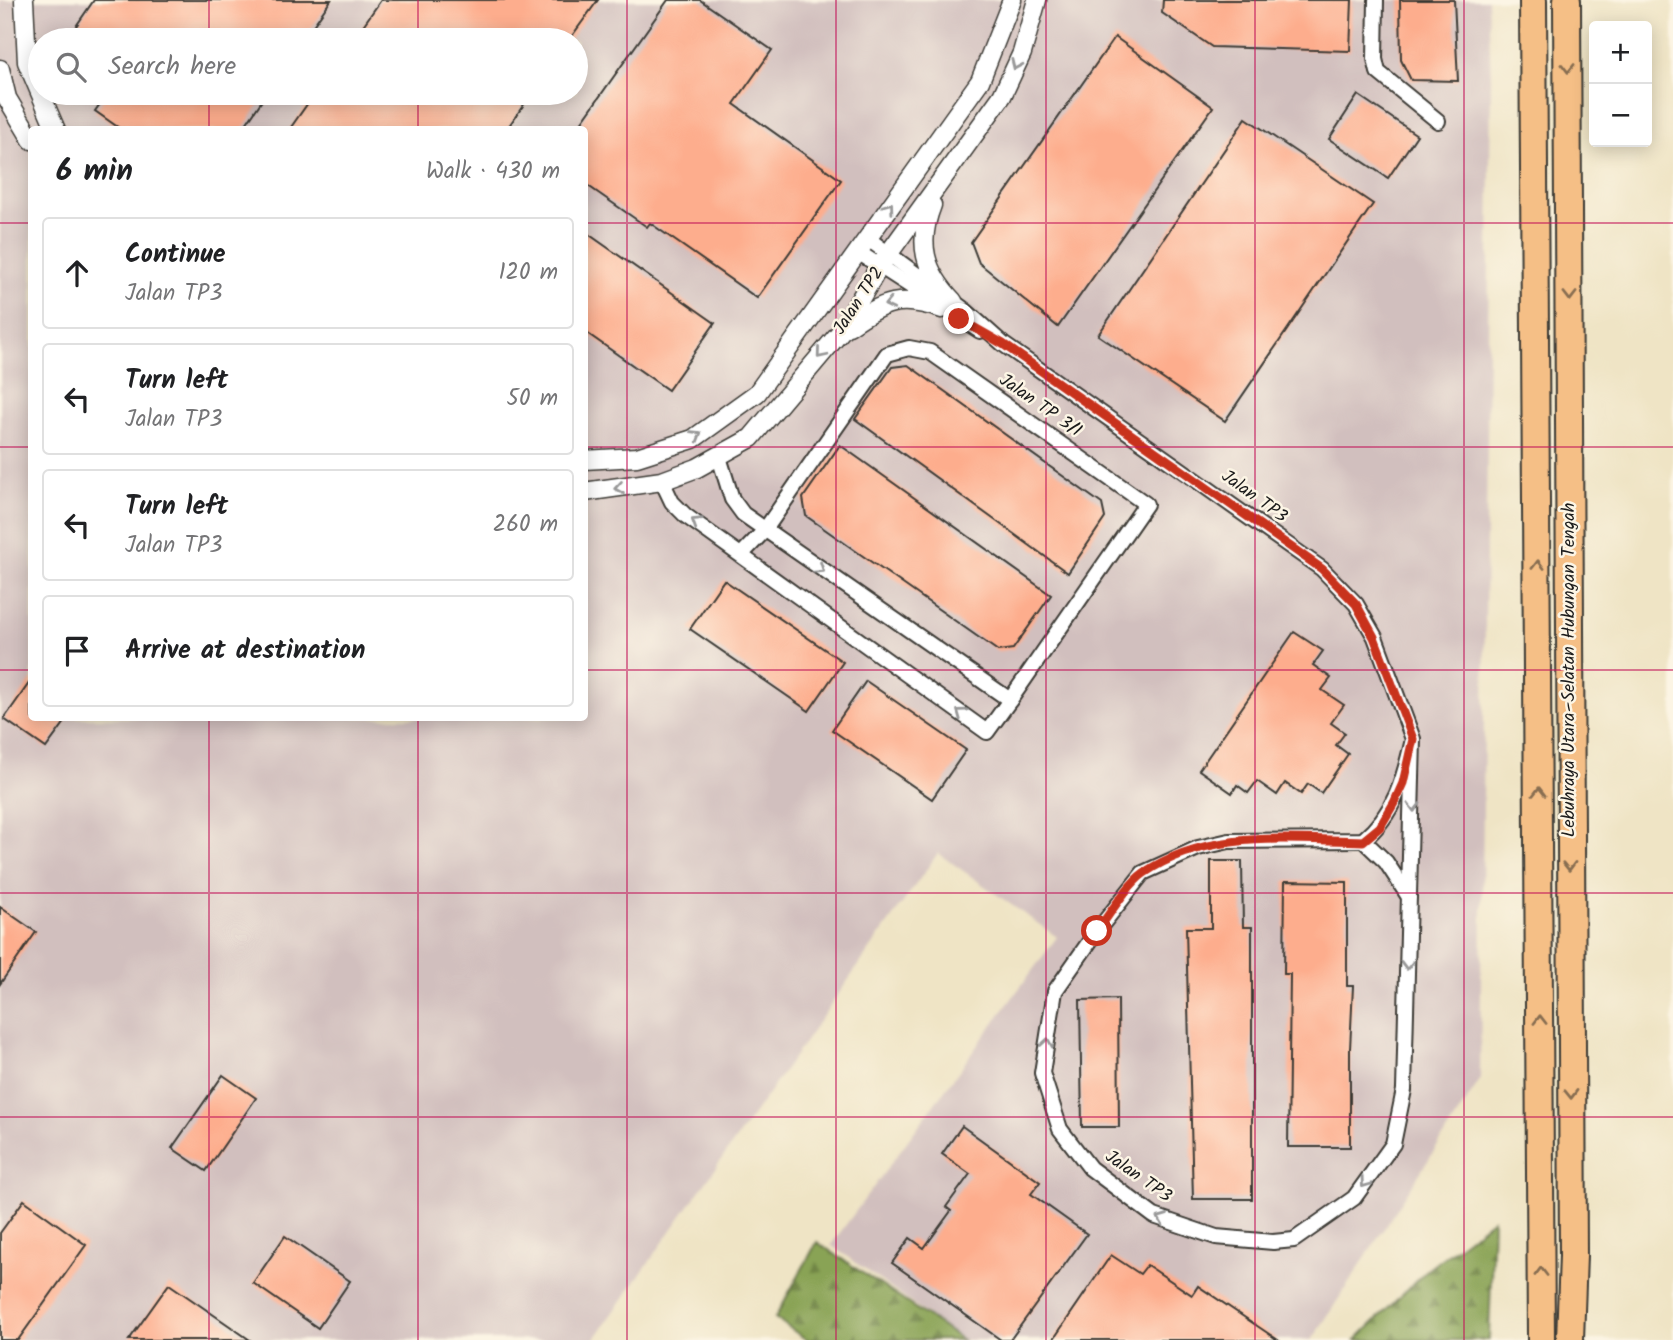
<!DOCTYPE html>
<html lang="en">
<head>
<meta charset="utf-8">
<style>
  :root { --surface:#fff; --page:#f6f6f6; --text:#202124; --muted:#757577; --line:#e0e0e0 }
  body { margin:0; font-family:Kalam,sans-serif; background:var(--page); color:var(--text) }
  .controls { position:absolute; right:21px; top:21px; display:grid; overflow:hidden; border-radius:7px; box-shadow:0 4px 18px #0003 }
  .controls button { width:63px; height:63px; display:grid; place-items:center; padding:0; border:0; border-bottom:2px solid var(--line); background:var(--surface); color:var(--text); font:35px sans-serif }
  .stop { position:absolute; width:21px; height:21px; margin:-16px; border:5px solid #c8321e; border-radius:50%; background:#fff }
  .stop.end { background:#c8321e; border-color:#fff; box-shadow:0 2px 7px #0008 }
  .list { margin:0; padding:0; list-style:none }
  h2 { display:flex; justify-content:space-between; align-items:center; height:91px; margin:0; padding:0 28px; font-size:30px }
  h2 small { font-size:23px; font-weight:400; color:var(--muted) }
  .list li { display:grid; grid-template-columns:46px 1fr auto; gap:21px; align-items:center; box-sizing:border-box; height:112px; margin:0 14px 14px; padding:0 14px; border:2px solid var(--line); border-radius:7px }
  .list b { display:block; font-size:26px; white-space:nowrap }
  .list p { margin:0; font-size:23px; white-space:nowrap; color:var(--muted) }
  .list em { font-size:23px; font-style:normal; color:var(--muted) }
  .icon { flex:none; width:38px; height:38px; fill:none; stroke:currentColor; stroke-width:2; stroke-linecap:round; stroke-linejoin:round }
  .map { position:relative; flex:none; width:1673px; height:1340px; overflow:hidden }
  .search { position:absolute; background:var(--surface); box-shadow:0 4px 18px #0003; left:28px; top:28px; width:560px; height:77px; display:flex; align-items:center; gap:18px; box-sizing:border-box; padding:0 24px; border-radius:38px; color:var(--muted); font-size:26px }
  .panel { position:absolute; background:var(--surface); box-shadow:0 4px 18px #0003; left:28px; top:126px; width:560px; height:595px; border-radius:7px }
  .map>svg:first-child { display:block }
  .industrial { fill:#d1bfbe; fill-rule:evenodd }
  .forest { fill:url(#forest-firs); stroke:#526038; stroke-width:2 }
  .building { fill:#fdad8d }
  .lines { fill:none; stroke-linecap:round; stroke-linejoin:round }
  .minor-casing { stroke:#3c3a35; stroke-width:18 }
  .tertiary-casing { stroke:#3c3a35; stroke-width:21 }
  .motorway-casing { stroke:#3c3a35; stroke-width:30 }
  .minor { stroke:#fff; stroke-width:14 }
  .tertiary { stroke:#fff; stroke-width:18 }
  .motorway { stroke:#f5bf86; stroke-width:26 }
  .oneway { stroke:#999 }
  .oneway2 { stroke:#886e51 }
  .route { stroke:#c8321e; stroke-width:9 }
  .grid { fill:none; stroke:#c2185b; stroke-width:2; stroke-opacity:0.55 }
  .labels { text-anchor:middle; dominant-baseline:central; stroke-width:5; stroke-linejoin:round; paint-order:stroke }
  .street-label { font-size:18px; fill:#1c1c1c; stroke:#fcf5e5 }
</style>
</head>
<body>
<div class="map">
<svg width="1673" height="1340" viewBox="0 0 1673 1340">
  <defs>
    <pattern id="forest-firs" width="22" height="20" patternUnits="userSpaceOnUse" patternTransform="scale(1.75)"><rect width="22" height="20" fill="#89a354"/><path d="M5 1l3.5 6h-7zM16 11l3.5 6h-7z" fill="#6f8445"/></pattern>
  </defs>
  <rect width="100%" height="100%" fill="#fcf5e5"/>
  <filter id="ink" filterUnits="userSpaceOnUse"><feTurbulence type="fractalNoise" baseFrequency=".0143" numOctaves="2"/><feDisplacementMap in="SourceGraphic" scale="14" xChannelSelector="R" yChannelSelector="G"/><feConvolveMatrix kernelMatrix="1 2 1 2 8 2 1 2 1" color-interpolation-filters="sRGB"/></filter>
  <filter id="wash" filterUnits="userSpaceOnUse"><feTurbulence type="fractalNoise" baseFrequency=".00686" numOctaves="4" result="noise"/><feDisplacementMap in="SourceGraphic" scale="28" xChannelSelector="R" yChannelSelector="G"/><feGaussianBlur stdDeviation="1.57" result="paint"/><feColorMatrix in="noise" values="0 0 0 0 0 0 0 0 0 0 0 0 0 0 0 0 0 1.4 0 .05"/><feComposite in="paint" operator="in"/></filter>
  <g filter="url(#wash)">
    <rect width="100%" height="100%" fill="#efe4c5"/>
    <path class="industrial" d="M0 0H1488L1491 79 1480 1080 1312 1340H962L831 1245 1057 937 938 853 594 1340H0ZM40 40H576V93H40ZM32 130H584V718H32Z"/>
    <g class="forest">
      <path d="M1493 1219 1489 1340H1356L1427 1270Z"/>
      <path d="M817 1242 962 1340H807L775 1318Z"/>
    </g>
    <g id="blocks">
      <g class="building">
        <path d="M94 0H331L303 40H78L70 35Z"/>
        <path d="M381 0H598L569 40H353Z"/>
        <path d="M668 0H700L772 50 734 104 841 180 757 298 650 223 647 227 584 183V130H576Z"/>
        <path d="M1163 0H1352L1350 51 1212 47 1162 13Z"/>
        <path d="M1400 0H1454L1458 81 1411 80 1401 60Z"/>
        <path d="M1115 37 1213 107 1058 327 979 263 971 242Z"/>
        <path d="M108 93H267L242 130H122L95 111Z"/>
        <path d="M315 93H532L506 130H289Z"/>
        <path d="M1358 95 1417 135 1388 178 1329 139Z"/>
        <path d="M1246 118 1373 204 1225 421 1098 335Z"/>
        <path d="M584 231 715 323 668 390 584 331Z"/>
        <path d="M908 365 1102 504 1105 518 1068 573 855 419 892 367Z"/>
        <path d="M840 445 1051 595 1013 649 998 651 806 516 803 498Z"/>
        <path d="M724 580 843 662 809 711 690 629Z"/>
        <path d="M1294 632 1323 651 1313 665 1331 678 1322 690 1344 705 1331 723 1345 733 1336 745 1348 754 1321 793 1308 784 1301 794 1285 783 1277 795 1257 781 1248 793 1237 785 1232 793 1199 770Z"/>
        <path d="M32 679V718H68L46 748 4 719Z"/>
        <path d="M866 681 966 750 932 799 832 730Z"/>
        <path d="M1211 861H1242L1243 927H1252V1199H1193L1186 928H1211Z"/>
        <path d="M1285 881 1347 882V986H1353L1350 1049V1147H1288L1290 974H1284Z"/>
        <path d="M0 907 36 932 0 984Z"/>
        <path d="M1118 999 1119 1127H1082L1080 1000Z"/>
        <path d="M223 1075 256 1098 206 1171 172 1148Z"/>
        <path d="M962 1126 1040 1182 1031 1194 1087 1234 1010 1340H1001L892 1263 910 1238 924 1248 951 1211 946 1207 970 1174 942 1154Z"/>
        <path d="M24 1200 86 1245 18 1340H0V1233Z"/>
        <path d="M285 1236 350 1281 318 1328 253 1283Z"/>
        <path d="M1111 1255 1140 1274 1147 1265 1192 1295 1198 1286 1278 1340H1053Z"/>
        <path d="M169 1284 250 1340H129Z"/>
      </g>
    </g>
  </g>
  <g filter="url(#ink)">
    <use href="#blocks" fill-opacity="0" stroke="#3c3a35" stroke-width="2"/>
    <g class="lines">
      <g class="minor-casing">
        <g id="minor">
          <path d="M1376 0 1375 59 1378 72 1438 121"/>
          <path d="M867 238 966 311 1003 344 1322 569 1356 604 1375 637 1413 739 1404 1090 1393 1144 1354 1198 1294 1240 1273 1242 1216 1237 1154 1216 1090 1168 1060 1129 1042 1073 1055 991 1097 931 1143 873 1198 848 1229 841 1363 840C1395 814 1404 778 1413 739"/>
          <path d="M858 252 980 331"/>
          <path d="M662 481 672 502 686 516 987 732 1010 700 743 514 732 499 719 457"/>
          <path d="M742 554 764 531 887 354 909 348 930 352 1146 504 1010 700"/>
          <path d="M1363 840 1386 862 1409 897"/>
        </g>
      </g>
      <g class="tertiary-casing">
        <g id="tertiary">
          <path d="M24 0 27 62 56 130"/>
          <path d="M0 69 7 98 32 140"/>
          <path d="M932 205C917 243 924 271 953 301"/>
          <path d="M849 326C884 301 901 295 942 309"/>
          <path d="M584 460 637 457 693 439 757 393 980 81 1012 0"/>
          <path d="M584 492 662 481 697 468 751 438 842 330 879 267 1002 96 1022 53 1037 0"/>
        </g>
      </g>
      <g class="motorway-casing">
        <g id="motorway">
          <path d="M1533 0 1541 1340"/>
          <path d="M1567 0 1573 1255 1570 1340"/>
        </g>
      </g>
      <use href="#minor" class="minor"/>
      <use href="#tertiary" class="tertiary"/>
      <use href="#motorway" class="motorway"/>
    </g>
    <defs><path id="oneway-chevron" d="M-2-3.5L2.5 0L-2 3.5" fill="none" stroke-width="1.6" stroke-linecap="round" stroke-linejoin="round" transform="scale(1.75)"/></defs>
    <g class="oneway">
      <use href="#oneway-chevron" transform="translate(1016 65) rotate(114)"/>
      <use href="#oneway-chevron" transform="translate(889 207) rotate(-54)"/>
      <use href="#oneway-chevron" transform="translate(889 304) rotate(167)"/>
      <use href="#oneway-chevron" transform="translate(821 354) rotate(130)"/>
      <use href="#oneway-chevron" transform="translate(697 435) rotate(-31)"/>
      <use href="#oneway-chevron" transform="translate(619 488) rotate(171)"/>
      <use href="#oneway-chevron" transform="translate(696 522) rotate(-148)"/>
      <use href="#oneway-chevron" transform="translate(820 569) rotate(34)"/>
      <use href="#oneway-chevron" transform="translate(961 713) rotate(-144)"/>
      <use href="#oneway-chevron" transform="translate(1414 807) rotate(90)"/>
      <use href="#oneway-chevron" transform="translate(1407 965) rotate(91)"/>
      <use href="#oneway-chevron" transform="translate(1047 1043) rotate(-81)"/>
      <use href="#oneway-chevron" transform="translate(1365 1183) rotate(126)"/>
      <use href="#oneway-chevron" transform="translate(1162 1219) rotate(-159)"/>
    </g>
    <g class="oneway2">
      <use href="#oneway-chevron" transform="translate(1568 68) rotate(90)"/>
      <use href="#oneway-chevron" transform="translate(1570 296) rotate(90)"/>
      <use href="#oneway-chevron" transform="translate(1538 565) rotate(-90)"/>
      <use href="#oneway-chevron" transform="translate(1539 792) rotate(-90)"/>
      <use href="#oneway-chevron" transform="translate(1569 866) rotate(89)"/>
      <use href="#oneway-chevron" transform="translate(1540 1020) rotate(-90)"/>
      <use href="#oneway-chevron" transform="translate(1571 1094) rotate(89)"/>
      <use href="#oneway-chevron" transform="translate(1541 1272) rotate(-90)"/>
    </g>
  </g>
  <g class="lines" filter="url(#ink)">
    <path class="route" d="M959 319 1003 344 1322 569 1356 604 1374 637 1413 739 1403 783 1394 803 1380 827 1363 841C1290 840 1208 829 1144 873 1128 884 1109 915 1097 931"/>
  </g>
  <path class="grid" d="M209 0V40M418 0V40M627 0V1340M836 0V1340M1046 0V1340M1255 0V1340M1464 0V1340M209 93V130M418 93V130M0 223H32M584 223H1673M0 447H32M584 447H1673M0 670H32M584 670H1673M209 718V1340M418 718V1340M0 893H1673M0 1117H1673"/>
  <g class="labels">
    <g class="street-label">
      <text transform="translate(859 301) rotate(-57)">Jalan TP2</text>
      <text transform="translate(1040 406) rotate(35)">Jalan TP 3/1</text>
      <text transform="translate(1254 497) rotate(36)">Jalan TP3</text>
      <text transform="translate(1569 670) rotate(-90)">Lebuhraya Utara–Selatan Hubungan Tengah</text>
      <text transform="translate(1138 1177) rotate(35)">Jalan TP3</text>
    </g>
  </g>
</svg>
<div class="controls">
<button>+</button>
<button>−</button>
</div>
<div class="stop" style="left:1097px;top:931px"></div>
<div class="stop end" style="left:959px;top:319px"></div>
<div class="search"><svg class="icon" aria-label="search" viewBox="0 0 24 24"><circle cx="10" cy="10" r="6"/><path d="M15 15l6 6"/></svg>Search here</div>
<section class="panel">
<h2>6 min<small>Walk · 430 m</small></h2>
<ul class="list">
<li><svg class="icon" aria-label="ahead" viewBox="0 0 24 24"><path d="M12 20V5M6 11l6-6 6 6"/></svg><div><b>Continue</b><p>Jalan TP3</p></div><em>120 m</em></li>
<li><svg class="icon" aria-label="left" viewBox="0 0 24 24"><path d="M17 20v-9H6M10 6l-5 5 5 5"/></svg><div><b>Turn left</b><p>Jalan TP3</p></div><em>50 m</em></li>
<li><svg class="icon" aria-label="left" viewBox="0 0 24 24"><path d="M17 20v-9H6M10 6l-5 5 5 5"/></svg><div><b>Turn left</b><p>Jalan TP3</p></div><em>260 m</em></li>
<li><svg class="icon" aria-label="arrive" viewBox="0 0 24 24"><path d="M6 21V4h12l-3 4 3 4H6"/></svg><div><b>Arrive at destination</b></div></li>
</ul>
</section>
</div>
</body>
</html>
